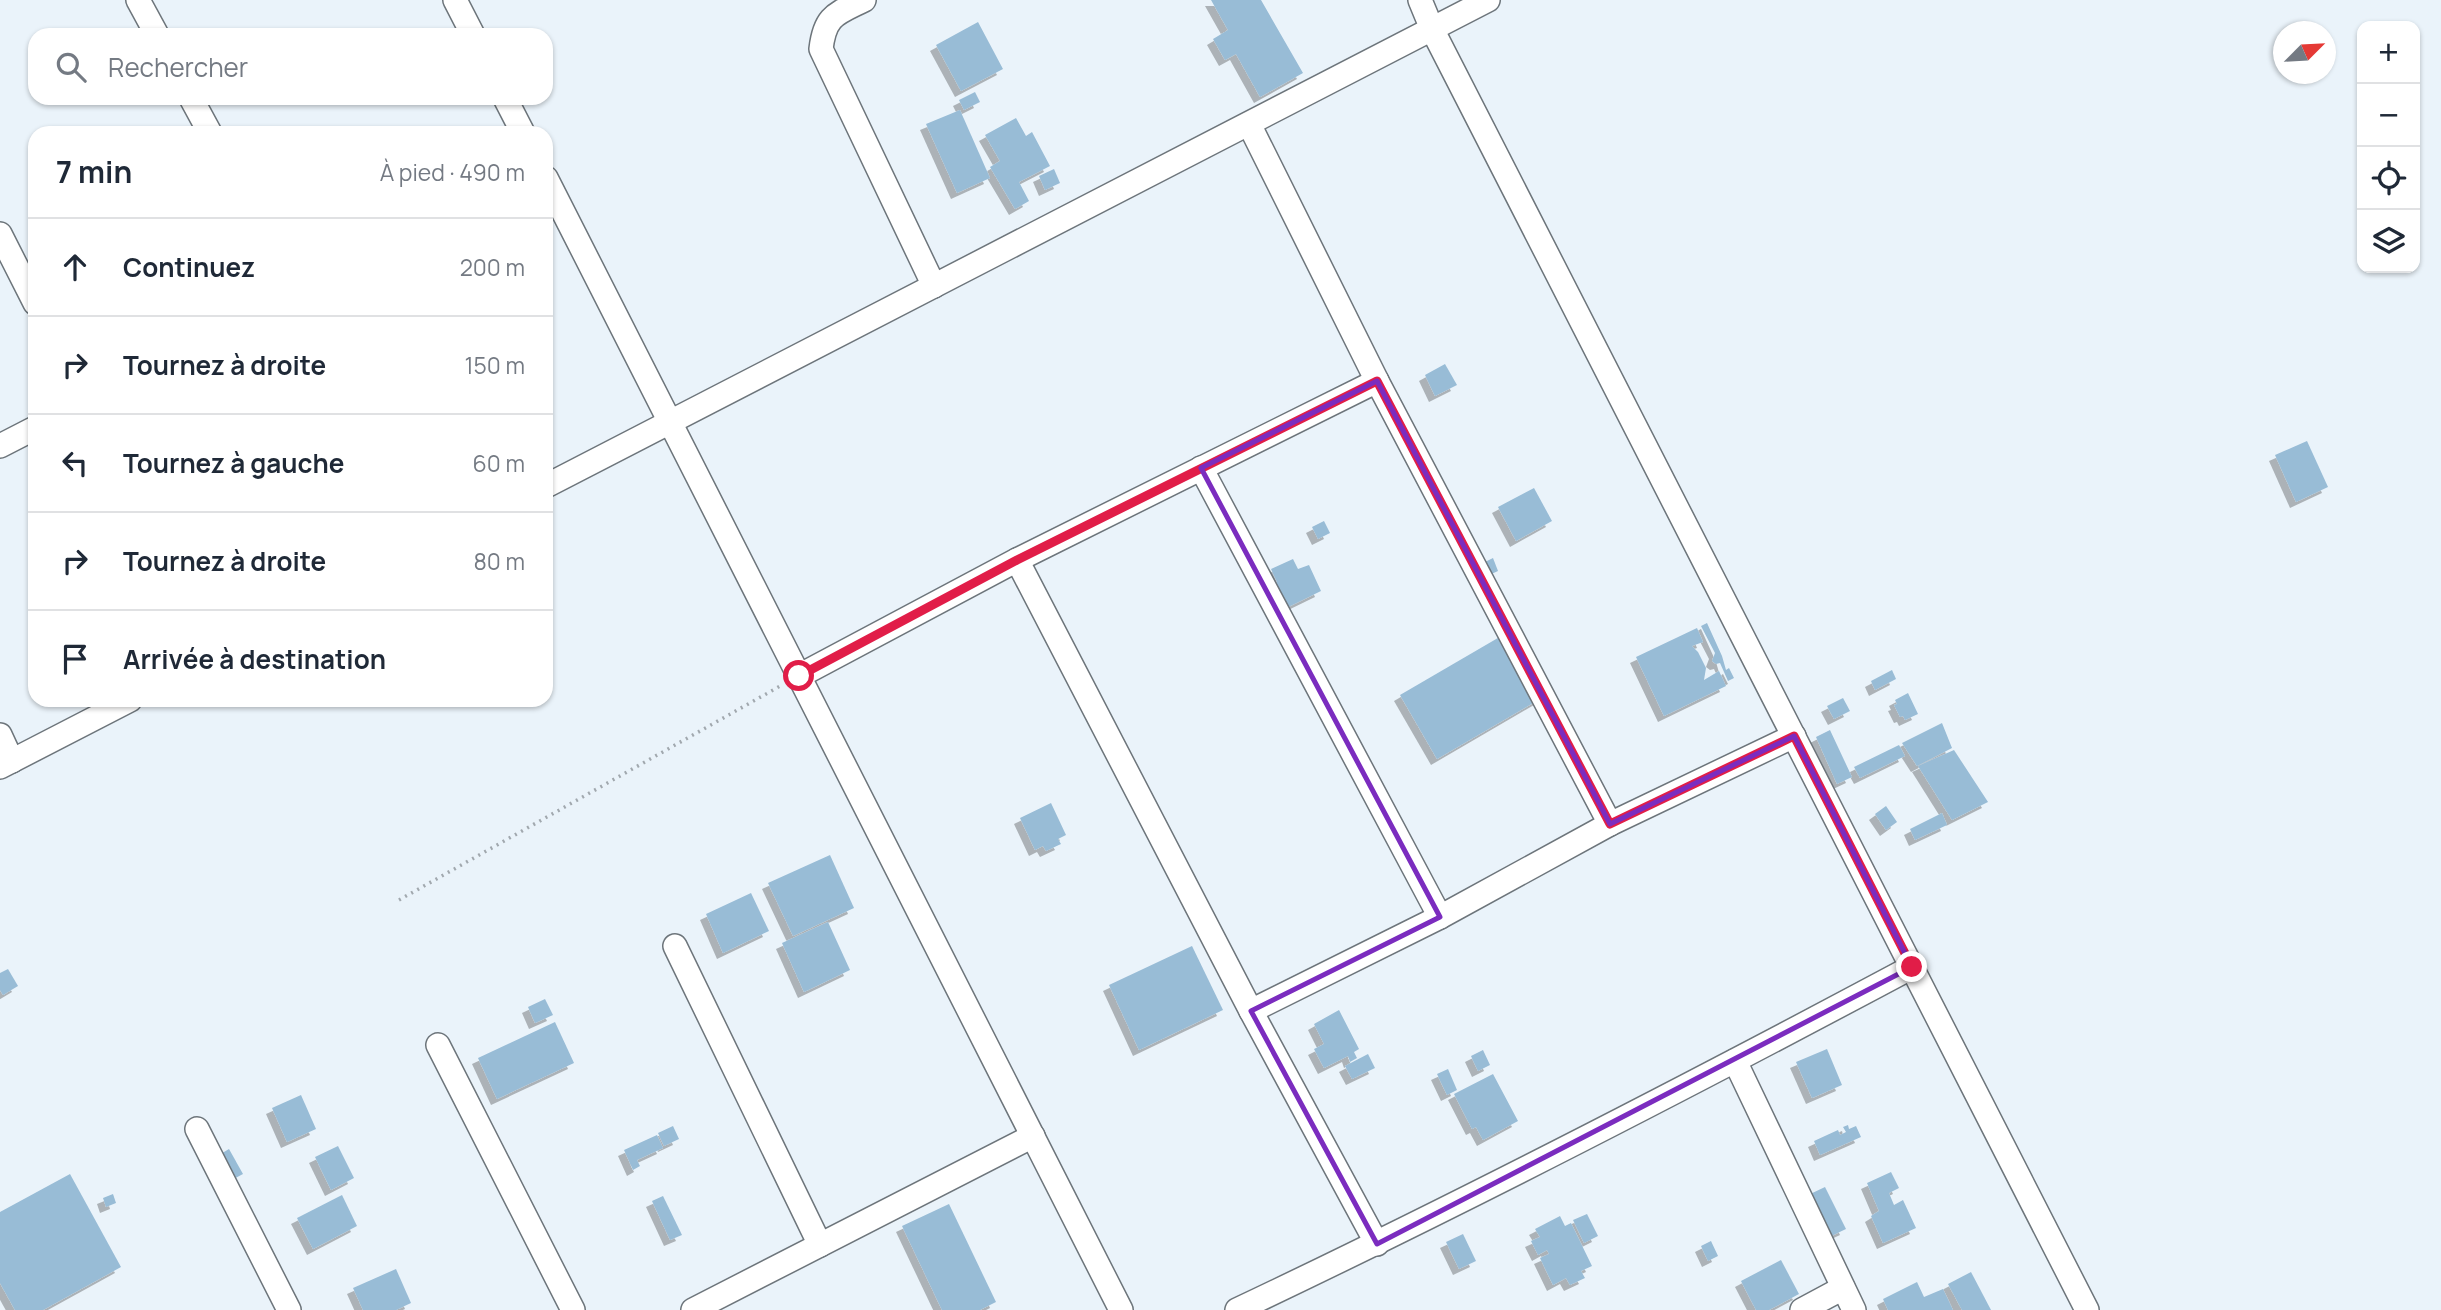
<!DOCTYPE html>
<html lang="fr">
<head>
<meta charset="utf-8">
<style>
  :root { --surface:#fff; --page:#f2f2f3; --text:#1f2937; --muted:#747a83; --line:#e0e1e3 }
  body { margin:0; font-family:Manrope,sans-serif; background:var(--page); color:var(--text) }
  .controls { position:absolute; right:21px; top:21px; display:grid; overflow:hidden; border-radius:14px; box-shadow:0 2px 5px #0004 }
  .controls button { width:63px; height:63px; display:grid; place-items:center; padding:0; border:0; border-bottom:2px solid var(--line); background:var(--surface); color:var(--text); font:35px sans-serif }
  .compass { position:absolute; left:2273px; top:21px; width:63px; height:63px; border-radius:50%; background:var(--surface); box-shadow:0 2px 5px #0004; rotate:66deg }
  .stop { position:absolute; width:21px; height:21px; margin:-16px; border:5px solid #e11d48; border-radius:50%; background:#fff }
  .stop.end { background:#e11d48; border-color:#fff; box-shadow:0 2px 7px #0008 }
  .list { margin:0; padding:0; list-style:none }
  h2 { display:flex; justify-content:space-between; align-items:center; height:91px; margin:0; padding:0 28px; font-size:30px }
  h2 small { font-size:23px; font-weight:400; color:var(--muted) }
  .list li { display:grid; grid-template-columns:46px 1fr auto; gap:21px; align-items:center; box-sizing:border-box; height:98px; padding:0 28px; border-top:2px solid var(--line) }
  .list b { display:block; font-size:26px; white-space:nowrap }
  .list em { font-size:23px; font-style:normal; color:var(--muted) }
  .icon { flex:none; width:38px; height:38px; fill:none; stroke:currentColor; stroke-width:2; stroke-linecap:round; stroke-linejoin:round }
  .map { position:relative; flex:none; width:2441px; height:1310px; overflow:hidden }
  .search { position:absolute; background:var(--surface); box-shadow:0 2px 5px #0004; left:28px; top:28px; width:525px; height:77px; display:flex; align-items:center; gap:18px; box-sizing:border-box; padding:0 24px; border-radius:21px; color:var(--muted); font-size:26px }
  .panel { position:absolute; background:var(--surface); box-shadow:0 2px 5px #0004; left:28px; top:126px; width:525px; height:581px; border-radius:21px }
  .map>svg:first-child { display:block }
  .building { fill:#98bcd6; filter:url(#shadow) }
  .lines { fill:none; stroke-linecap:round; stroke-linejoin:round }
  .minor-casing { stroke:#6d757b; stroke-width:26 }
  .path { stroke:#a1a8ae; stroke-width:3.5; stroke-dasharray:2 5; stroke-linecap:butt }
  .minor { stroke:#fff; stroke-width:23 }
  .route { stroke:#e11d48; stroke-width:9 }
  .marked { fill:none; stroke:#7b2cbf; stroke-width:5; stroke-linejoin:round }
</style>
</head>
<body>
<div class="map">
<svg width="2441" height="1310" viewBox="0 0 2441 1310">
  <defs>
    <filter id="shadow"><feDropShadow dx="-6" dy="6" stdDeviation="0" flood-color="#0004"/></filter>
  </defs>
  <rect width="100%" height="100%" fill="#eaf3fa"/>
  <g class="building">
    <path d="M1211 0H1261L1303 73 1260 97 1236 54 1225 60 1213 39 1228 30Z"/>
    <path d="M978 22 1003 69 961 91 936 45Z"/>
    <path d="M975 92 980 102 964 110 959 100Z"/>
    <path d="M960 110 990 178 957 193 926 124Z"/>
    <path d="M1016 118 1026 136 1032 132 1050 166 1019 182 1029 201 1015 209 990 167 1000 161 985 135Z"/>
    <path d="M1054 169 1060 183 1045 190 1039 176Z"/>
    <path d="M1445 364 1457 385 1435 396 1425 375Z"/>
    <path d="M2307 441 2328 487 2296 502 2275 455Z"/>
    <path d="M1534 488 1552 521 1516 541 1498 507Z"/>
    <path d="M1324 521 1330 533 1318 539 1312 527Z"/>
    <path d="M1493 558 1498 571 1487 576 1481 564Z"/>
    <path d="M1293 559 1298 569 1309 565 1321 591 1284 609 1273 585 1277 582 1271 569Z"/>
    <path d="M1707 623 1722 656 1726 670 1729 668 1734 678 1728 681 1720 663 1716 664 1712 661 1715 653 1701 626Z"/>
    <path d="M1697 628 1703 642 1692 646 1698 652 1706 668 1704 680 1719 671 1726 686 1664 716 1636 657Z"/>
    <path d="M1503 635 1540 699 1437 759 1400 695Z"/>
    <path d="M1892 670 1896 679 1875 690 1871 681Z"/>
    <path d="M1908 693 1918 714 1905 720 1903 716 1900 717 1894 705 1897 704 1895 700Z"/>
    <path d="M1843 698 1850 711 1834 719 1827 706Z"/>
    <path d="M1942 723 1952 748 1917 766 1902 743Z"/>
    <path d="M1830 730 1852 777 1837 784 1816 737Z"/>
    <path d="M1899 745 1905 756 1860 778 1854 767Z"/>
    <path d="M1954 750 1988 802 1952 820 1918 766Z"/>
    <path d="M1051 803 1066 835 1058 839 1061 844 1046 851 1043 846 1035 850 1020 818Z"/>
    <path d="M1886 806 1897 822 1886 830 1875 814Z"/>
    <path d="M1942 813 1947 825 1915 840 1910 829Z"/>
    <path d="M830 855 854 908 793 936 768 883Z"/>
    <path d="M751 893 769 931 723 953 706 914Z"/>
    <path d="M828 922 850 970 804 992 782 943Z"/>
    <path d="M1192 946 1223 1010 1139 1050 1109 985Z"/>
    <path d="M8 969 18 986 3 995 0 990V973Z"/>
    <path d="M545 999 553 1015 535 1023 528 1007Z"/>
    <path d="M1339 1010 1359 1049 1354 1052 1357 1058 1350 1062 1348 1056 1324 1068 1314 1049 1324 1044 1314 1024Z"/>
    <path d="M555 1022 574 1063 497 1099 478 1058Z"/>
    <path d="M1827 1049 1842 1085 1812 1098 1796 1062Z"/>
    <path d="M1483 1050 1490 1065 1478 1071 1471 1056Z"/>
    <path d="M1368 1054 1375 1068 1352 1079 1345 1066Z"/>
    <path d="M1448 1069 1457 1090 1447 1095 1437 1074Z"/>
    <path d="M1493 1074 1518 1121 1483 1140 1476 1127 1472 1129 1454 1094Z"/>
    <path d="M301 1095 316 1129 287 1142 272 1108Z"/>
    <path d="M1848 1125 1849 1129 1856 1126 1861 1137 1820 1155 1814 1141 1838 1130 1840 1135 1846 1132 1843 1127Z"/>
    <path d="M673 1126 679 1139 664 1146 658 1133Z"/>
    <path d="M657 1135 663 1148 637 1160 640 1166 633 1170 624 1150Z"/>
    <path d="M338 1146 354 1178 331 1190 315 1157Z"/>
    <path d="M229 1149 243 1174 228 1182 214 1158Z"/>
    <path d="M1891 1172 1899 1188 1889 1193 1894 1205 1903 1200 1916 1228 1883 1243 1871 1216 1879 1211 1867 1183Z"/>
    <path d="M70 1174 121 1267 43 1310H15L0 1283V1212Z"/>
    <path d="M1825 1187 1846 1229 1827 1238 1806 1196Z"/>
    <path d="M113 1194 116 1203 106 1207 103 1198Z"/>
    <path d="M342 1195 357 1226 313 1249 297 1218Z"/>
    <path d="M663 1196 682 1235 670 1240 652 1201Z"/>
    <path d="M949 1204 996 1302 980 1310H942L902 1226Z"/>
    <path d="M1587 1214 1598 1236 1584 1243 1573 1220Z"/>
    <path d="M1560 1216 1565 1226 1571 1223 1592 1266 1581 1271 1585 1278 1570 1285 1566 1278 1553 1285 1540 1258 1549 1254 1547 1250 1538 1255 1531 1241 1540 1237 1535 1229Z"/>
    <path d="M1463 1234 1476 1261 1459 1269 1446 1242Z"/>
    <path d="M1711 1241 1718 1256 1708 1261 1701 1246Z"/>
    <path d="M1781 1260 1799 1294 1769 1310H1756L1741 1281Z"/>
    <path d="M396 1269 411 1303 396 1310H363L353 1288Z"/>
    <path d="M1971 1272 1991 1310H1962L1948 1284Z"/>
    <path d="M1917 1282 1924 1297 1943 1289 1953 1310H1888L1883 1299Z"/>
  </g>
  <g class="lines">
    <g class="minor-casing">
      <g id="minor">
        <path d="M138 0 157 35"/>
        <path d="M455 0 473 35"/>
        <path d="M864 0C836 14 825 15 821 49L934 286"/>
        <path d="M1420 0 1432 29 2087 1310"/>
        <path d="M191 98 210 133"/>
        <path d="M505 98 523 133"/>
        <path d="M1249 124 1377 381 1610 824"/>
        <path d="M546 178 1121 1310"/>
        <path d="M0 234 35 303"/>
        <path d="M0 446 35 428"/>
        <path d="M1201 468 1440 917"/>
        <path d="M546 486 1488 0"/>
        <path d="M1017 560 1251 1011 1377 1244"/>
        <path d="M799 676 1017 560 1377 381"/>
        <path d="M0 735 12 761"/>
        <path d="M0 767 130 700"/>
        <path d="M675 946 820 1245"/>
        <path d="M1251 1011 1440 917 1610 824 1794 736"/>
        <path d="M438 1045 573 1310"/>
        <path d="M1735 1061 1854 1310"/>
        <path d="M197 1129 289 1310"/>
        <path d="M693 1310 1033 1136"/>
        <path d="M1237 1310C1465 1202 1689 1086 1912 967"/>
        <path d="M1802 1310 1843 1288"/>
      </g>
    </g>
    <path class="path" d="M399 900 782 685"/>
    <use href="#minor" class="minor"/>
  </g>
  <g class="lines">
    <path class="route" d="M799 676 1017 560 1377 381 1610 824 1794 736 1912 967"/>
  </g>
  <path class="marked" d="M1377 381 1610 824 1794 736 1912 967 1377 1244 1251 1011 1440 917 1201 468Z"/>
</svg>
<div class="controls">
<button>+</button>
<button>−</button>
<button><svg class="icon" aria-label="locate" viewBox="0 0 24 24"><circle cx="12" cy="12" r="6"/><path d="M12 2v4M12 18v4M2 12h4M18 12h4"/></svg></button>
<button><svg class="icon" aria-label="layers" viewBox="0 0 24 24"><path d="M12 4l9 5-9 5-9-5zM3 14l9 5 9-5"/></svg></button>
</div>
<svg class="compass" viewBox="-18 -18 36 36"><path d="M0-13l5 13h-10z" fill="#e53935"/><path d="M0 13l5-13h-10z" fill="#747a83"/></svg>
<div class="stop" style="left:799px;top:676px"></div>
<div class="stop end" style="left:1912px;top:967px"></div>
<div class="search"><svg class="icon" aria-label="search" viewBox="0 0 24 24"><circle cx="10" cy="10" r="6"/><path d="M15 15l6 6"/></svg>Rechercher</div>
<section class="panel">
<h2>7 min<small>À pied · 490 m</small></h2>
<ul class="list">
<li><svg class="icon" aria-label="ahead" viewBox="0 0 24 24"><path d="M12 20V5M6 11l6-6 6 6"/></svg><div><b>Continuez</b></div><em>200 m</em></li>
<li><svg class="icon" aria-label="right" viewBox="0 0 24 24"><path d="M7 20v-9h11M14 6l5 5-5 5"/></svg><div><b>Tournez à droite</b></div><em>150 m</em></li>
<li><svg class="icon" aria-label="left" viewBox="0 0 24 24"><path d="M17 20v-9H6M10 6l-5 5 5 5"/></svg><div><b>Tournez à gauche</b></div><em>60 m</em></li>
<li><svg class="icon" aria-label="right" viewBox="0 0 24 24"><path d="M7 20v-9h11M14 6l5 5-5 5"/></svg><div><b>Tournez à droite</b></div><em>80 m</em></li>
<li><svg class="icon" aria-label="arrive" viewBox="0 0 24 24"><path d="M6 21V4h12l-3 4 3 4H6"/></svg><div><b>Arrivée à destination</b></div></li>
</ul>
</section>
</div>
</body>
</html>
